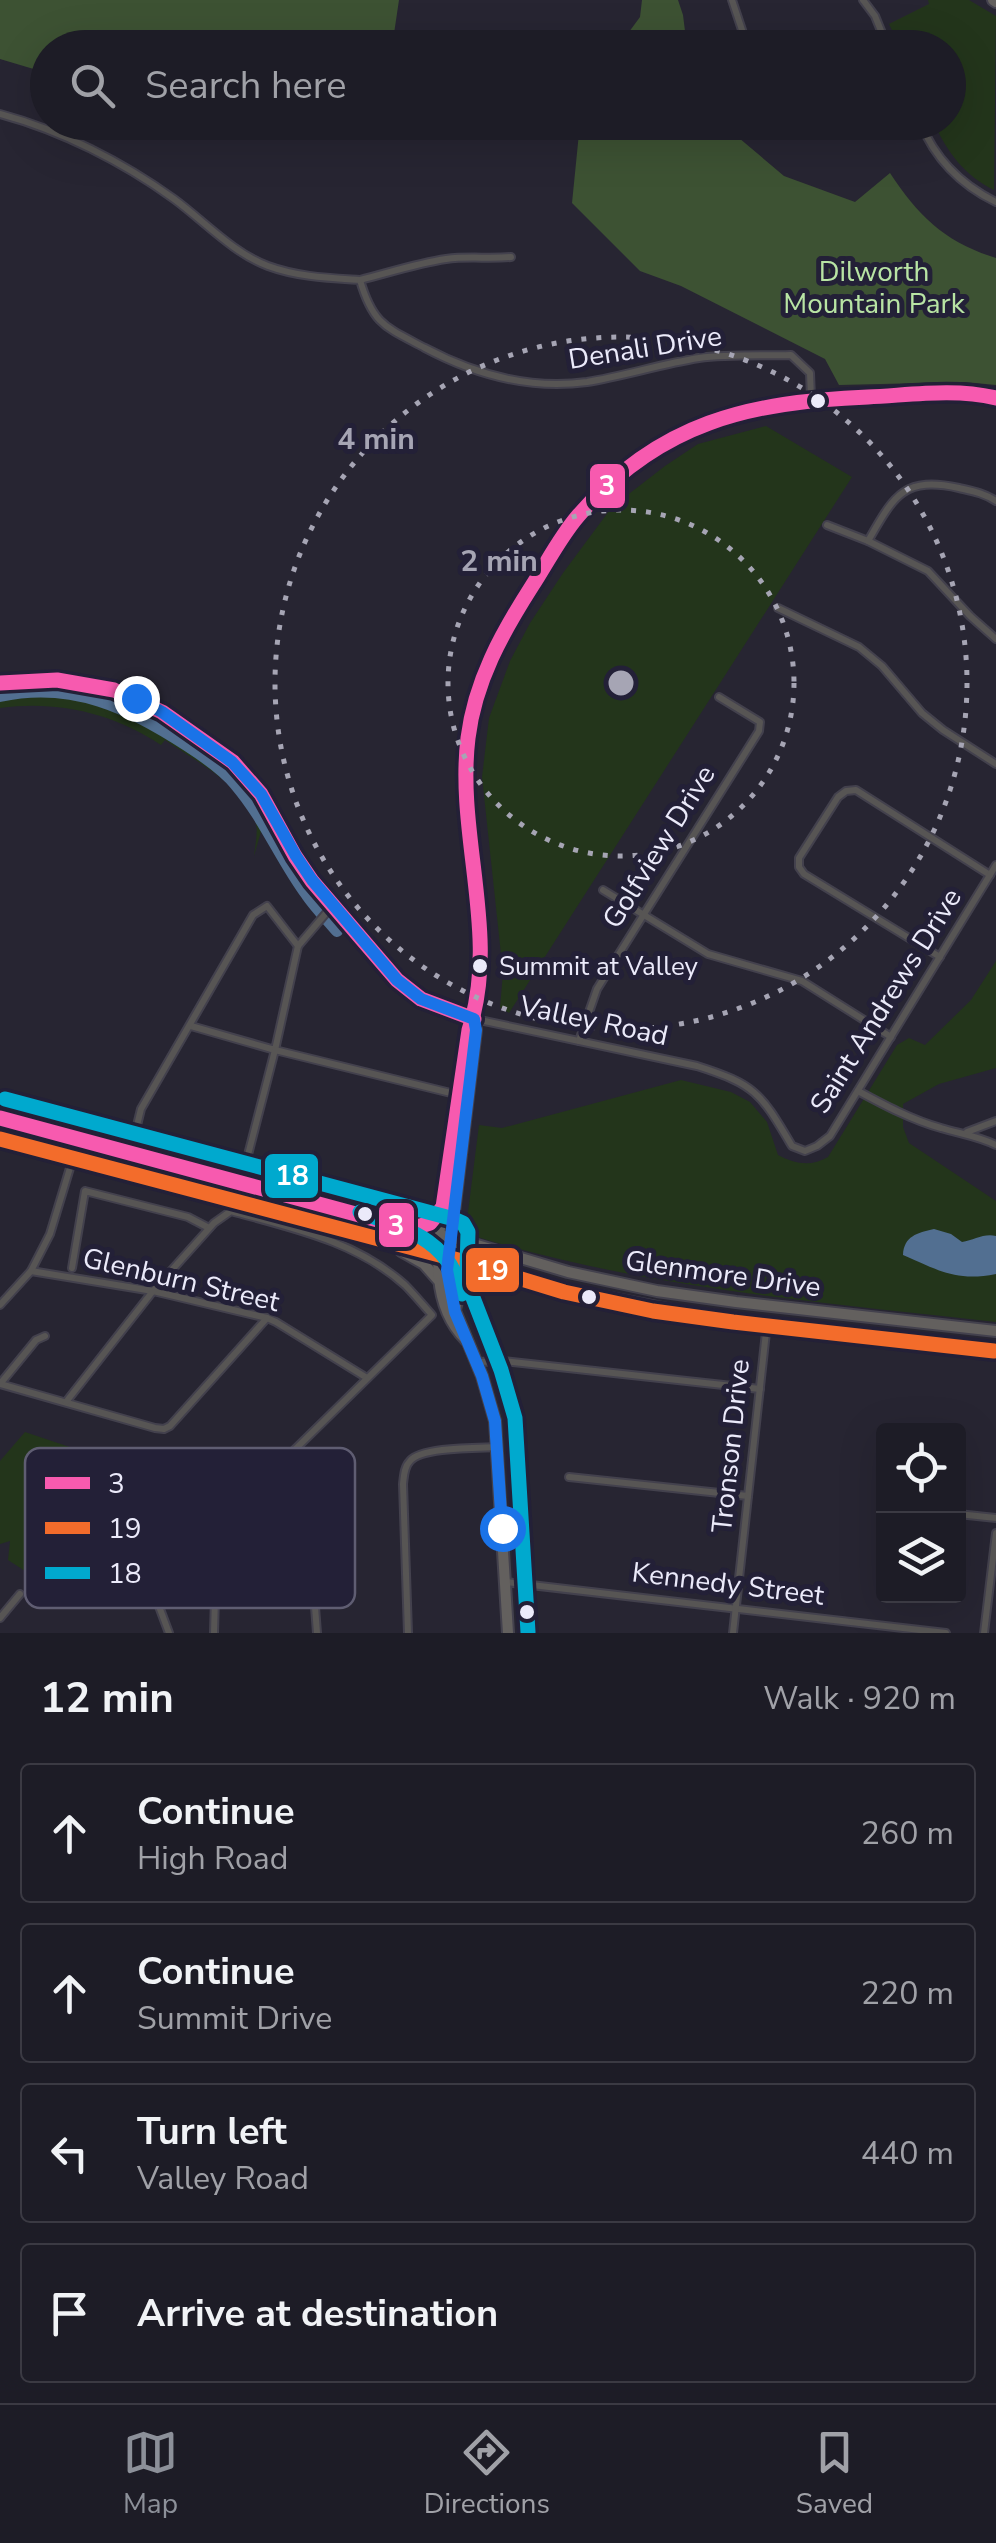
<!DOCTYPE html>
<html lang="en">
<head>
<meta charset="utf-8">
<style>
  :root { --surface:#1d1c26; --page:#2a2932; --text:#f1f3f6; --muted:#a0a1a7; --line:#3b3a43; --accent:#8c9099 }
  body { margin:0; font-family:"Nunito Sans",sans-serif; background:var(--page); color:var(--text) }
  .controls { position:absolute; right:30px; bottom:30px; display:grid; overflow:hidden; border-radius:10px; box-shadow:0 10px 40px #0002 }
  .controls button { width:90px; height:90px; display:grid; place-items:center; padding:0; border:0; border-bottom:2px solid var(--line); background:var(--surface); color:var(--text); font:50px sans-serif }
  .stop { position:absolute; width:30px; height:30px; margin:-22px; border:8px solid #1a73e8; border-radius:50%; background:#fff }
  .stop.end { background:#1a73e8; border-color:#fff; box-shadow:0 2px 10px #0008 }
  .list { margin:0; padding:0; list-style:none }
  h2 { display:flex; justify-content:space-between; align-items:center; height:130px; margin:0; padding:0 40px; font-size:42px }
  h2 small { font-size:32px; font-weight:400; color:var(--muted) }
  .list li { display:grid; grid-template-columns:65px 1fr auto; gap:30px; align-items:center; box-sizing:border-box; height:140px; margin:0 20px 20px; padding:0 20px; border:2px solid var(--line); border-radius:10px }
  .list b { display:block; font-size:38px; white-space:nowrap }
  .list p { margin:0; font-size:32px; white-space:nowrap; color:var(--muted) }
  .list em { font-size:32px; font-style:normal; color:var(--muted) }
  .icon { flex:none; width:55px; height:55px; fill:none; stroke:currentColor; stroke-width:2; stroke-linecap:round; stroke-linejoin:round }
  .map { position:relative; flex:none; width:996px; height:1633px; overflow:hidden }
  .search { position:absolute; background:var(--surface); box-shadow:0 10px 40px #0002; left:30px; right:30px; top:30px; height:110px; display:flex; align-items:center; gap:25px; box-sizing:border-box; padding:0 35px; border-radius:55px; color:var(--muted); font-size:38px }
  .sheet { height:770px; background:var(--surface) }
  nav { display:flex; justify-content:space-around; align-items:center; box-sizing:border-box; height:140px; border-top:2px solid var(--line); background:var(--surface); font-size:28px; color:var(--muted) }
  nav a { display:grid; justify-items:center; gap:5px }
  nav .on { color:var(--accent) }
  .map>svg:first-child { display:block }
  .green { fill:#23351b }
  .forest { fill:#3d5233 }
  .water { fill:#526f91 }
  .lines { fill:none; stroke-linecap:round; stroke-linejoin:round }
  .river { stroke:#526f91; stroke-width:12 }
  .street-casing { stroke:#43414d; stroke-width:10 }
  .secondary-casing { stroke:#43414d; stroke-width:14 }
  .street { stroke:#575554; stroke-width:6 }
  .secondary { stroke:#63605e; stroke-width:10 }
  .bus-1-casing { stroke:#232037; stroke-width:22 }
  .bus-2-casing { stroke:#232037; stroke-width:22 }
  .bus-3-casing { stroke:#232037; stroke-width:22 }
  .bus-1 { stroke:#f75aaf; stroke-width:15 }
  .bus-2 { stroke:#f36c2b; stroke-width:15 }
  .bus-3 { stroke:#00a9ce; stroke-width:15 }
  .route { stroke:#1a73e8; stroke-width:12 }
  .ring { fill:none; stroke:#a6a5b4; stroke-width:5; stroke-dasharray:5 10 }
  .bus-dot { fill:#ebeafa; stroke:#232037; stroke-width:4 }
  .labels { text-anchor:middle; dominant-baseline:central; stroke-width:10; stroke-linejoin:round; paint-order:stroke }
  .bus-label { font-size:26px; fill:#ebeafa; stroke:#232037; text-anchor:start }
  .park-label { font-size:28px; fill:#b8e4a4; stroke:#232037 }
  .street-label { font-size:28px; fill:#ebeafa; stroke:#232037 }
  .key { fill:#232037; stroke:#5f5d72; stroke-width:2.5 }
  .key-label { font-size:28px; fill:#ebeafa }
  .centre { fill:#a6a5b4; stroke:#232037; stroke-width:5 }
  .ring-label { font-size:30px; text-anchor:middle; font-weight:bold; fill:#a6a5b4; stroke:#232037; stroke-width:10; stroke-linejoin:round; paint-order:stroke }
  .line-badge { stroke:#232037; stroke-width:4 }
  .badge-label { font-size:28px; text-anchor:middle; font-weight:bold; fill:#fff }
</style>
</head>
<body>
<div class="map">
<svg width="996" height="1633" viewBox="0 0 996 1633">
  <rect width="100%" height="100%" fill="#272532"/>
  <g class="green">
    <path d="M928 0H969L996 16 994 190C965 176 947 152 934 123L948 122V48L900 47 889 24 929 4Z"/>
    <path d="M766 426 852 477 509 1013 500 1007 503 973 482 777 489 718 510 661 530 623 563 573 612 507 665 466 698 444Z"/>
    <path d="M34 689C104 689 144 709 199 749 225 768 248 786 266 814L254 856C255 846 258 834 256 824 250 789 192 759 165 740L161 745C113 713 57 700 0 708V692Z"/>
    <path d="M996 961V1068L939 1084 903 1104V1127L909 1143 996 1201V1322C819 1302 641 1288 471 1235L466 1228 479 1125 502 1128 681 1080 731 1092 750 1102 767 1122 778 1155C795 1164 811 1167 828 1157L897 1045 909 1038 925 1045 971 1000Z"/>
    <path d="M25 1432 141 1471 117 1552 68 1575 49 1554 25 1571 8 1560 10 1541 0 1544V1461Z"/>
  </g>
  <g class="forest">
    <path d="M0 0H399L392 47 48 48 47 73 0 59Z"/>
    <path d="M642 0H678L683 15 687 47H618L640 17Z"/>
    <path d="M580 123H726L739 138 784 176 855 202 890 173C919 217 945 242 996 258V385L965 382 839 385 825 359 681 286 640 271 572 203Z"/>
  </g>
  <path class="water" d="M934 1229 951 1234 962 1242C974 1240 984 1233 996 1236V1274C956 1282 938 1270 903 1255 904 1236 917 1233 934 1229Z"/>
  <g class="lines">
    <path class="river" d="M0 696C72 680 130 708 188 746 205 757 224 770 236 785 265 819 281 860 307 895 316 908 327 919 337 931"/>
    <g class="street-casing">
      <g id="street">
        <path d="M732 0 748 48"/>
        <path d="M863 0 875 16 888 48"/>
        <path d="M0 114C60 130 123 162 174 199 204 221 233 253 268 266 298 277 329 278 360 280 373 325 386 327 425 348 476 375 529 390 587 382 624 376 661 364 699 358 729 354 760 356 791 355L810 373 811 398"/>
        <path d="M802 122 808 130"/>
        <path d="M920 122C935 159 961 185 996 202"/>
        <path d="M360 280C388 273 418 263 446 259 468 256 489 259 511 257"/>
        <path d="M827 525 868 541 928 571 970 616 996 639"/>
        <path d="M868 541C894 496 903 476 959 488 972 491 984 493 996 501"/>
        <path d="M778 608 859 647 882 666 922 713 943 730 996 764"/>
        <path d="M603 890 708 954 802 981 891 1037"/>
        <path d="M940 957 804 874 799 867V858L838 797 846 791 856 790 990 875"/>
        <path d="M475 1019 697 1066C757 1085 761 1094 792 1146L805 1151 817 1146 830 1136 996 865"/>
        <path d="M191 1026 275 1050 298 946 333 905"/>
        <path d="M579 1041 597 989 759 731 760 722 719 697"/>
        <path d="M858 1091C884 1105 912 1120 941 1128 961 1134 977 1136 996 1145"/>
        <path d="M967 1132 996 1121"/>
        <path d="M130 1154 141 1109 253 915 267 906 298 946"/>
        <path d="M241 1182 275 1050 459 1095"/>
        <path d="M72 1268 85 1191 188 1217 209 1228"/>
        <path d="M31 1271 153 1291 267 1318 276 1322 367 1378"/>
        <path d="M0 1305 31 1271 50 1234 73 1158"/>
        <path d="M45 1336 36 1340 0 1384 155 1428 164 1429 170 1426 267 1318"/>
        <path d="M478 1362 503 1361 760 1389"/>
        <path d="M66 1402 153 1291 214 1223 231 1211C292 1228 356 1241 405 1285 414 1294 423 1305 432 1315L223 1520C208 1542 216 1571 215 1597L229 1596 233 1592 234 1584 229 1579 215 1577"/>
        <path d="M283 1460 302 1483 307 1501 317 1633"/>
        <path d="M569 1477 748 1496"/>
        <path d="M958 1514 996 1518"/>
        <path d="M167 1532 157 1548 148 1577 169 1633"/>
        <path d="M505 1582 946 1633"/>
        <path d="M0 1618 20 1594"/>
        <path d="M214 1633 215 1597"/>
        <path d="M408 1633 403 1484C404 1476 404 1467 410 1461 421 1447 478 1448 497 1447"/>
        <path d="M733 1633 767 1323"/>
        <path d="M984 1633 996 1533"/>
      </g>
    </g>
    <g class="secondary-casing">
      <g id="secondary">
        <path d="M993 0 996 2"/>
        <path d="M0 683 57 680 114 690 162 712 189 731 233 762 261 794 295 856 312 881 397 980 421 999 474 1019"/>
        <path d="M474 1020 476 1030 447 1270 455 1311 482 1376 495 1421 508 1633"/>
        <path d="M0 1118 467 1242 568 1272 657 1291 736 1302 996 1331"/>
        <path d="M0 1139 329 1222 387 1244 575 1291 678 1311 767 1323 996 1348"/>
        <path d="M82 1156 124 1158"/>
        <path d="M378 1234 433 1246 444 1243"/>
        <path d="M401 1251 424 1264 438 1280"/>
        <path d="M443 1253 453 1249 513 1262"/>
        <path d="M455 1310C459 1287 470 1280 491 1271"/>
        <path d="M466 1340C449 1323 441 1301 439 1277 436 1241 443 1204 448 1169 455 1122 462 1076 469 1030 496 971 471 876 466 813 465 785 465 757 469 730 477 672 506 627 537 579 550 559 562 535 578 516 663 415 758 400 883 396 919 394 961 388 996 398"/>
      </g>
    </g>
    <use href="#street" class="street"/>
    <use href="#secondary" class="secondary"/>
    <g class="bus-1-casing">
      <g id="bus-1">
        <path d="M0 683 57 680 114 690 162 712 233 762 261 794 295 856 312 881 397 980 421 999 474 1019"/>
        <path d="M0 1118 411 1229 430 1223 443 1207 469 1030C500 935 456 836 468 738 475 681 502 633 532 586 547 563 560 537 578 516 659 422 749 402 868 397 911 395 954 388 996 398"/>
      </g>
    </g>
    <g class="bus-2-casing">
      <path id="bus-2" d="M0 1139 462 1261 564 1292 653 1311 733 1322 994 1351"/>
    </g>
    <g class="bus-3-casing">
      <g id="bus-3">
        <path d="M5 1099 454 1219 463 1223 468 1232 467 1269 470 1290 501 1370 515 1418 528 1632"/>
        <path d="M360 1212C407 1229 450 1240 462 1294"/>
      </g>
    </g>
    <use href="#bus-1" class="bus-1"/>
    <use href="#bus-2" class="bus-2"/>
    <use href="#bus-3" class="bus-3"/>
  </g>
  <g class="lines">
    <path class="route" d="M136 698 162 712 232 762 261 794 296 856 312 880 397 980 421 999 474 1019 476 1030 447 1270 455 1312 482 1376 495 1421 502 1528"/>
  </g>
  <g class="ring">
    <circle cx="621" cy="683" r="173"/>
    <circle cx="621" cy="683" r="346"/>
  </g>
  <g class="bus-dot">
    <circle cx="818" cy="401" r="9"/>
    <circle cx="480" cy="966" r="9"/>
    <circle cx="365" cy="1214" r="9"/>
    <circle cx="589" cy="1297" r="9"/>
    <circle cx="527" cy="1612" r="9"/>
  </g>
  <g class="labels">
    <g class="bus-label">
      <text x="499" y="966">Summit at Valley</text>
    </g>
    <g class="park-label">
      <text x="874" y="272">Dilworth<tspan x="874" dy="32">Mountain Park</tspan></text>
    </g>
    <g class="street-label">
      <text transform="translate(645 348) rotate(-9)">Denali Drive</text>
      <text transform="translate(659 847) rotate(-58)">Golfview Drive</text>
      <text transform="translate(886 1001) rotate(-58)">Saint Andrews Drive</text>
      <text transform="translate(594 1021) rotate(12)">Valley Road</text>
      <text transform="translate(723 1274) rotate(8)">Glenmore Drive</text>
      <text transform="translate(181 1280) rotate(13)">Glenburn Street</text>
      <text transform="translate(731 1446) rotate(-84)">Tronson Drive</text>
      <text transform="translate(728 1584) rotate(7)">Kennedy Street</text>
    </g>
  </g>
  <rect x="25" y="1448" width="330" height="160" rx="15" class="key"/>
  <rect x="45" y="1477" width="45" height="12" fill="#f75aaf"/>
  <rect x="45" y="1522" width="45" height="12" fill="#f36c2b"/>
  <rect x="45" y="1567" width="45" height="12" fill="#00a9ce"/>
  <g class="key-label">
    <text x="108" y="1493">3</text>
    <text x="108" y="1538">19</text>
    <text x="108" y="1583">18</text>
  </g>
  <circle cx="621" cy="683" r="15" class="centre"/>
  <g class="ring-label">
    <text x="376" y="449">4 min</text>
    <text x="499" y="571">2 min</text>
  </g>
  <g class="line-badge">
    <rect x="588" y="462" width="39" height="48" rx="10" fill="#f75aaf"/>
    <rect x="263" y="1152" width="57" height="48" rx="10" fill="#00a9ce"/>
    <rect x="377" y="1201" width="39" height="48" rx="10" fill="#f75aaf"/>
    <rect x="464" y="1246" width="57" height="48" rx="10" fill="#f36c2b"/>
  </g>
  <g class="badge-label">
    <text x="607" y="495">3</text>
    <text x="292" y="1185">18</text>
    <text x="396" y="1235">3</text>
    <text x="492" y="1280">19</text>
  </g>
</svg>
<div class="controls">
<button><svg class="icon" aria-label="locate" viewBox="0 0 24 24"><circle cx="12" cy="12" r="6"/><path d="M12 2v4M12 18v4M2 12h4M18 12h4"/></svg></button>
<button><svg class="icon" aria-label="layers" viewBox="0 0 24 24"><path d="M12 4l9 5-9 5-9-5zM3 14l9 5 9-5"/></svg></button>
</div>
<div class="stop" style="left:502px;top:1528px"></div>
<div class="stop end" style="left:136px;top:698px"></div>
<div class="search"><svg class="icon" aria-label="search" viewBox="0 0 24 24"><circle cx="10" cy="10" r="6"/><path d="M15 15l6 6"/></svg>Search here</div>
</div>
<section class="sheet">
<h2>12 min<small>Walk · 920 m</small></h2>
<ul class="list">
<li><svg class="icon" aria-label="ahead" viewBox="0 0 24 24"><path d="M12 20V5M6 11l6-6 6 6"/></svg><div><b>Continue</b><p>High Road</p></div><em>260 m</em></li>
<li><svg class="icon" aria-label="ahead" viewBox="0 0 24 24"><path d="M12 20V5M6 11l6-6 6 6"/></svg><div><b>Continue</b><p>Summit Drive</p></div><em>220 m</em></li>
<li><svg class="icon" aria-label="left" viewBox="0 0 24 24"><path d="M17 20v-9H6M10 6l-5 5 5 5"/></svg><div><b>Turn left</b><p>Valley Road</p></div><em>440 m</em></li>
<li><svg class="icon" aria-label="arrive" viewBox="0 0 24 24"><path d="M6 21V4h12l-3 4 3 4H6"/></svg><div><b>Arrive at destination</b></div></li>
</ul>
</section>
<nav>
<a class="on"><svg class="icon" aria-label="map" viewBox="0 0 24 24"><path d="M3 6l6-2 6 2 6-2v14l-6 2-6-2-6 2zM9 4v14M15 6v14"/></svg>Map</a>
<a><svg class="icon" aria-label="directions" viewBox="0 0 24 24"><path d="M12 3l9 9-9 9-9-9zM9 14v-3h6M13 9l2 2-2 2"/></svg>Directions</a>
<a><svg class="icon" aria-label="saved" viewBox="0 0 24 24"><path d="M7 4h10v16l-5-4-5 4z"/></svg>Saved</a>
</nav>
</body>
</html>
